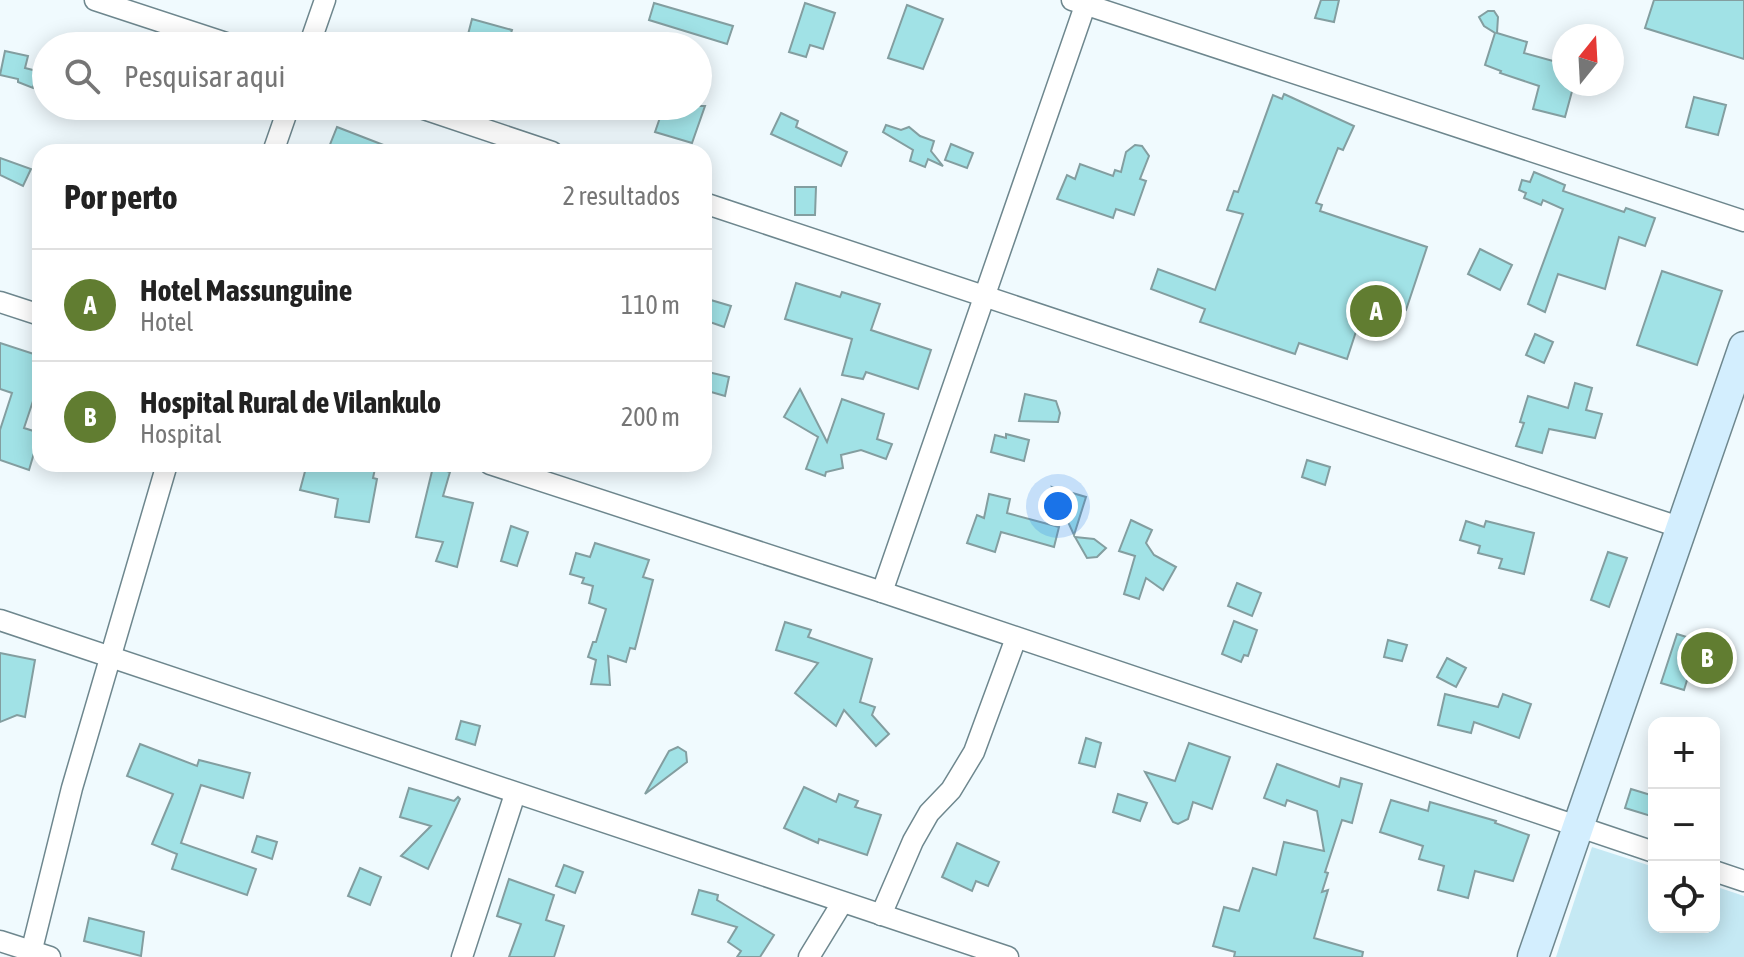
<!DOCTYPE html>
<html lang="pt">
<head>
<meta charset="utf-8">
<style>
  :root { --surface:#fff; --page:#f6f6f6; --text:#222; --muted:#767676; --line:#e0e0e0; --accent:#617d31 }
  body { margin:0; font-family:"Asap Condensed",sans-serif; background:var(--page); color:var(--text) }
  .controls { position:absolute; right:24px; bottom:24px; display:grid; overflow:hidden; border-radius:16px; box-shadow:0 4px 20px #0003 }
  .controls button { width:72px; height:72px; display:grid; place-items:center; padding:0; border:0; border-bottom:2px solid var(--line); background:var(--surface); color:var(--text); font:40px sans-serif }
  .compass { position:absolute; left:1552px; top:24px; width:72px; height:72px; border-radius:50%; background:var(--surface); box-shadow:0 4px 20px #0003; rotate:18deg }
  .you { position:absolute; left:1058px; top:506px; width:28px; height:28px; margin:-20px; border:6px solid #fff; border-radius:50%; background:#1a73e8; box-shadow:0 0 0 12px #1a73e833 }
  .badge { display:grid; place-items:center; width:52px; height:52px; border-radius:50%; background:var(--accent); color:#fff; font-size:26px; font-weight:700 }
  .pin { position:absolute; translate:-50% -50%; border:4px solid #fff; box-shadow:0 2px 8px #0006 }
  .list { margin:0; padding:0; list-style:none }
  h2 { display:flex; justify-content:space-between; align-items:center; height:104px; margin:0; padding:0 32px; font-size:34px }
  h2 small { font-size:26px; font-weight:400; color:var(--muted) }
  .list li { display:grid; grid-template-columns:52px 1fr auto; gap:24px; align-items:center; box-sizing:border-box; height:112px; padding:0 32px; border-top:2px solid var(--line) }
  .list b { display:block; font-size:30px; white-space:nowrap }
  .list p { margin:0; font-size:26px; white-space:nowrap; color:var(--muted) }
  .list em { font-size:26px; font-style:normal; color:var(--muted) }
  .icon { flex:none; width:44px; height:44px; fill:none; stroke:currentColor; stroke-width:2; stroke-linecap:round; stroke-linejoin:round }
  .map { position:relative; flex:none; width:1744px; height:957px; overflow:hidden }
  .search { position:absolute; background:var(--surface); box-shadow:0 4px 20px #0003; left:32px; top:32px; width:680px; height:88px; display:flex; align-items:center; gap:20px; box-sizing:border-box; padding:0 28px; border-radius:44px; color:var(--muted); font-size:30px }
  .panel { position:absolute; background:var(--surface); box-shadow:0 4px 20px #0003; left:32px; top:144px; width:680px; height:328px; border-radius:24px }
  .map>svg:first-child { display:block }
  .green { fill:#c5e9f4 }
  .building { fill:#a1e2e6; stroke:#839ea0; stroke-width:2 }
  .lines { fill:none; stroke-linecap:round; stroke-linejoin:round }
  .street-casing { stroke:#6e878e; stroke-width:23 }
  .secondary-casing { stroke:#6e878e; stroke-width:33 }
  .street { stroke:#fff; stroke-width:20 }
  .secondary { stroke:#d3eefe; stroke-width:30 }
</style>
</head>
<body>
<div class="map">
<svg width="1744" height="957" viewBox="0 0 1744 957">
  <rect width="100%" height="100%" fill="#f0fafe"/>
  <path class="green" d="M1592 847 1654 867V927H1714V886L1744 896V957H1556Z"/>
  <g class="building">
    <path d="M1321 0H1339L1334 22 1315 18Z"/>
    <path d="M1654 0H1744V59L1645 28Z"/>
    <path d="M654 3 733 26 727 44 649 20Z"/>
    <path d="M805 3 835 13 823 49 810 45 806 57 789 52Z"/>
    <path d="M907 5 943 19 923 69 888 58Z"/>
    <path d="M1488 11H1494L1498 17 1497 33 1527 42 1524 53 1564 64V84H1574L1565 117 1533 109 1539 86 1500 73 1501 71 1485 65 1495 33 1484 26 1479 17Z"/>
    <path d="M472 19 512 30 507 46H465Z"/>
    <path d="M5 51 28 56 25 68 37 71 33 88 18 82V79L0 75Z"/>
    <path d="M1284 94 1354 126 1343 150 1338 148 1316 203 1322 205 1320 211 1427 247 1406 310 1367 298 1347 359 1299 343 1295 354 1200 322 1205 309 1151 289 1158 269 1215 290 1243 214 1227 210 1234 191 1238 192 1273 95 1282 99Z"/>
    <path d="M1694 97 1726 105 1718 135 1686 127Z"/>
    <path d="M664 106H705L692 143 655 132Z"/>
    <path d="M781 113 798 121 796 127 847 152 841 166 771 134Z"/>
    <path d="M886 125 901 130 909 127 920 136 934 141 931 151 943 166 928 159 925 167 910 161 913 150 883 132Z"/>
    <path d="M337 127 399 151V152H327Z"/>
    <path d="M951 144 973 153 967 168 945 160Z"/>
    <path d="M1135 145 1142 146 1149 156 1140 179 1146 181 1134 215 1116 209 1113 218 1057 199 1067 175 1075 179 1080 164 1113 176 1115 170 1121 172 1126 152Z"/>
    <path d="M0 158 31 169 23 186 0 175Z"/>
    <path d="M1534 172 1565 185 1563 191 1624 212 1626 208 1655 218 1645 246 1619 237 1605 289 1558 274 1545 312 1528 304 1563 209 1543 200 1541 205 1524 198 1526 193 1519 190 1522 180 1530 182Z"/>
    <path d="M795 187H816L815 215H795Z"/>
    <path d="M1480 249 1512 265 1500 290 1468 274Z"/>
    <path d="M1662 271 1722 291 1697 365 1637 345Z"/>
    <path d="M796 283 840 297 842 292 880 304 871 330 931 350 918 389 866 372 863 379 842 375 852 339 785 319Z"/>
    <path d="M704 298 731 306 724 327 704 320Z"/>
    <path d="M1535 334 1553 342 1544 363 1526 355Z"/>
    <path d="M0 343 40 356V380L24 428 40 433 29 470 0 460V430L12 393 0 389Z"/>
    <path d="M704 371 729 377 725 396 704 390Z"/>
    <path d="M1575 383 1592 388 1586 410 1602 414 1595 438 1549 429 1542 453 1516 446 1524 423 1520 422 1528 396 1568 408Z"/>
    <path d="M800 389 827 442 842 399 884 414 877 439 892 444 886 459 861 450 841 455 843 468 826 472 825 476 806 469 818 437 784 417Z"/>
    <path d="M1025 394 1056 401 1060 413 1058 422 1019 421Z"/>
    <path d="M1006 434 1029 440 1024 461 991 452 995 435 1006 438Z"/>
    <path d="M1307 460 1330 467 1325 485 1302 477Z"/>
    <path d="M307 464H376L373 478 377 479 369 522 335 517 338 499 300 490Z"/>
    <path d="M433 467 450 472 443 496 473 503 457 567 436 561 443 542 416 537Z"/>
    <path d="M1052 487 1086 497 1074 535Z"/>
    <path d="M989 494 1010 499 1007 513 1059 527 1054 547 1001 532 995 552 967 543 977 515 984 518Z"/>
    <path d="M1131 520 1152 530 1146 543 1154 555 1176 567 1163 590 1146 578 1139 599 1124 594 1135 556 1119 551Z"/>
    <path d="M1466 521 1484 527 1486 521 1534 533 1524 574 1499 568 1502 559 1478 553 1480 546 1460 540Z"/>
    <path d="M511 526 528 532 517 566 501 561Z"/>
    <path d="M1075 537 1094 539 1106 548 1097 557 1087 558Z"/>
    <path d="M595 543 649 560 643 577 653 580 635 649 630 648 626 662 608 656 610 685 591 684 596 660 588 657 593 642H596L606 609 589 603 593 586 582 583 584 578 570 574 576 553 590 557Z"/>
    <path d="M1608 552 1627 558 1609 607 1591 600Z"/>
    <path d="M1237 583 1261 593 1252 616 1228 606Z"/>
    <path d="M1234 621 1257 630 1248 656 1244 655 1241 662 1222 654Z"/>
    <path d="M785 622 811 630 808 637 872 659 860 702 875 707 872 715 889 734 876 746 844 710 836 726 795 693 818 663 776 650Z"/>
    <path d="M1677 634 1699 641 1684 690 1661 683Z"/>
    <path d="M1388 640 1407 645 1402 661 1384 657Z"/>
    <path d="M0 653 35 660 25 717 17 715 0 722Z"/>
    <path d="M1447 658 1466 668 1456 687 1437 677Z"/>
    <path d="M1445 694 1498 707 1503 694 1531 704 1519 738 1474 722 1471 733 1438 725Z"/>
    <path d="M461 721 480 726 475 745 456 739Z"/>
    <path d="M1086 738 1101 743 1095 767 1079 763Z"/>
    <path d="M1189 743 1230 757 1212 809 1193 802 1188 819 1178 824 1173 822 1145 772 1175 781Z"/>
    <path d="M140 744 197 766 199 760 250 773 243 798 201 785 181 843 256 869 247 895 172 869 177 854 152 844 173 794 127 776Z"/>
    <path d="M678 747 686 752 687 762 645 794 669 751Z"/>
    <path d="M1277 764 1339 787 1341 778 1362 784 1352 823 1342 820 1325 872 1328 873 1322 892 1328 890 1314 938 1363 952 1362 957H1234L1235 952 1213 946 1224 907 1239 911 1253 868 1276 875 1284 842 1324 851 1317 811 1287 800 1285 806 1264 798Z"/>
    <path d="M804 787 836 802 839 794 858 801 855 807 881 815 867 855 819 839 818 843 784 828Z"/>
    <path d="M409 788 454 801 458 797 460 799 428 869 401 856 431 826 400 817Z"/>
    <path d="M1631 789 1654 796V817L1625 808Z"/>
    <path d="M1118 794 1147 803 1140 821 1113 812Z"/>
    <path d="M1391 800 1428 811 1430 802 1496 821 1495 823 1529 835 1513 881 1475 871 1468 898 1438 890 1444 866 1419 859 1423 846 1380 832Z"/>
    <path d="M257 836 277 842 272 859 252 852Z"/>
    <path d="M957 843 999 862 988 886 976 881 972 891 942 877Z"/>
    <path d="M564 865 583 872 575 893 556 886Z"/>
    <path d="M360 868 381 877 370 905 348 896Z"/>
    <path d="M509 879 554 895 546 920 564 926 554 957H509L521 924 497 916Z"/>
    <path d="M699 890 718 895 717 900 722 903 774 935 760 957H737L741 951 728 942 737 927 692 914Z"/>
    <path d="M89 918 144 932 141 956 84 941Z"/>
  </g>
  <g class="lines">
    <g class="street-casing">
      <g id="street">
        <path d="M95 0 235 46"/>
        <path d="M1072 0 1744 221"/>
        <path d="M309 46 325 0"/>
        <path d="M415 106 552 152"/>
        <path d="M273 152 289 106"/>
        <path d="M704 203 1682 528"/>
        <path d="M0 302 40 315"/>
        <path d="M490 464 882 592 1654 852"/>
        <path d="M882 592 1087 0"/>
        <path d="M0 620 1008 957"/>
        <path d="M1714 871 1744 881"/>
        <path d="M881 915 913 841 929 813 951 790 974 752 1016 638"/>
        <path d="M0 941 50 957"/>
        <path d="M30 957 72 788 167 464"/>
        <path d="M462 957 515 794"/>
        <path d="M809 957 842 903"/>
      </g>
    </g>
    <g class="secondary-casing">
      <path id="secondary" d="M1533 957 1744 347"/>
    </g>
    <use href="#street" class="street"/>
    <use href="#secondary" class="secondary"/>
  </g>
</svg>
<div class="controls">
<button>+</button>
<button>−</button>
<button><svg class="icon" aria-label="locate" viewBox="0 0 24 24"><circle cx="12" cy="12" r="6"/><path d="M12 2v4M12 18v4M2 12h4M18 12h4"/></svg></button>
</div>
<svg class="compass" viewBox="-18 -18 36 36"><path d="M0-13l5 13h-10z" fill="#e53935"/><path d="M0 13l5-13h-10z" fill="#767676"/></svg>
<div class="you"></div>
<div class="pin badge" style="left:1376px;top:311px">A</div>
<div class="pin badge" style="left:1707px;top:658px">B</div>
<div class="search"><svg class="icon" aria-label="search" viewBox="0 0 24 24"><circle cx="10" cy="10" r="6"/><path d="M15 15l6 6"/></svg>Pesquisar aqui</div>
<section class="panel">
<h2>Por perto<small>2 resultados</small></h2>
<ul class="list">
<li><span class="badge">A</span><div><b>Hotel Massunguine</b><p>Hotel</p></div><em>110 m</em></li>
<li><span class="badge">B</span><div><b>Hospital Rural de Vilankulo</b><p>Hospital</p></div><em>200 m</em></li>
</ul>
</section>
</div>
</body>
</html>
